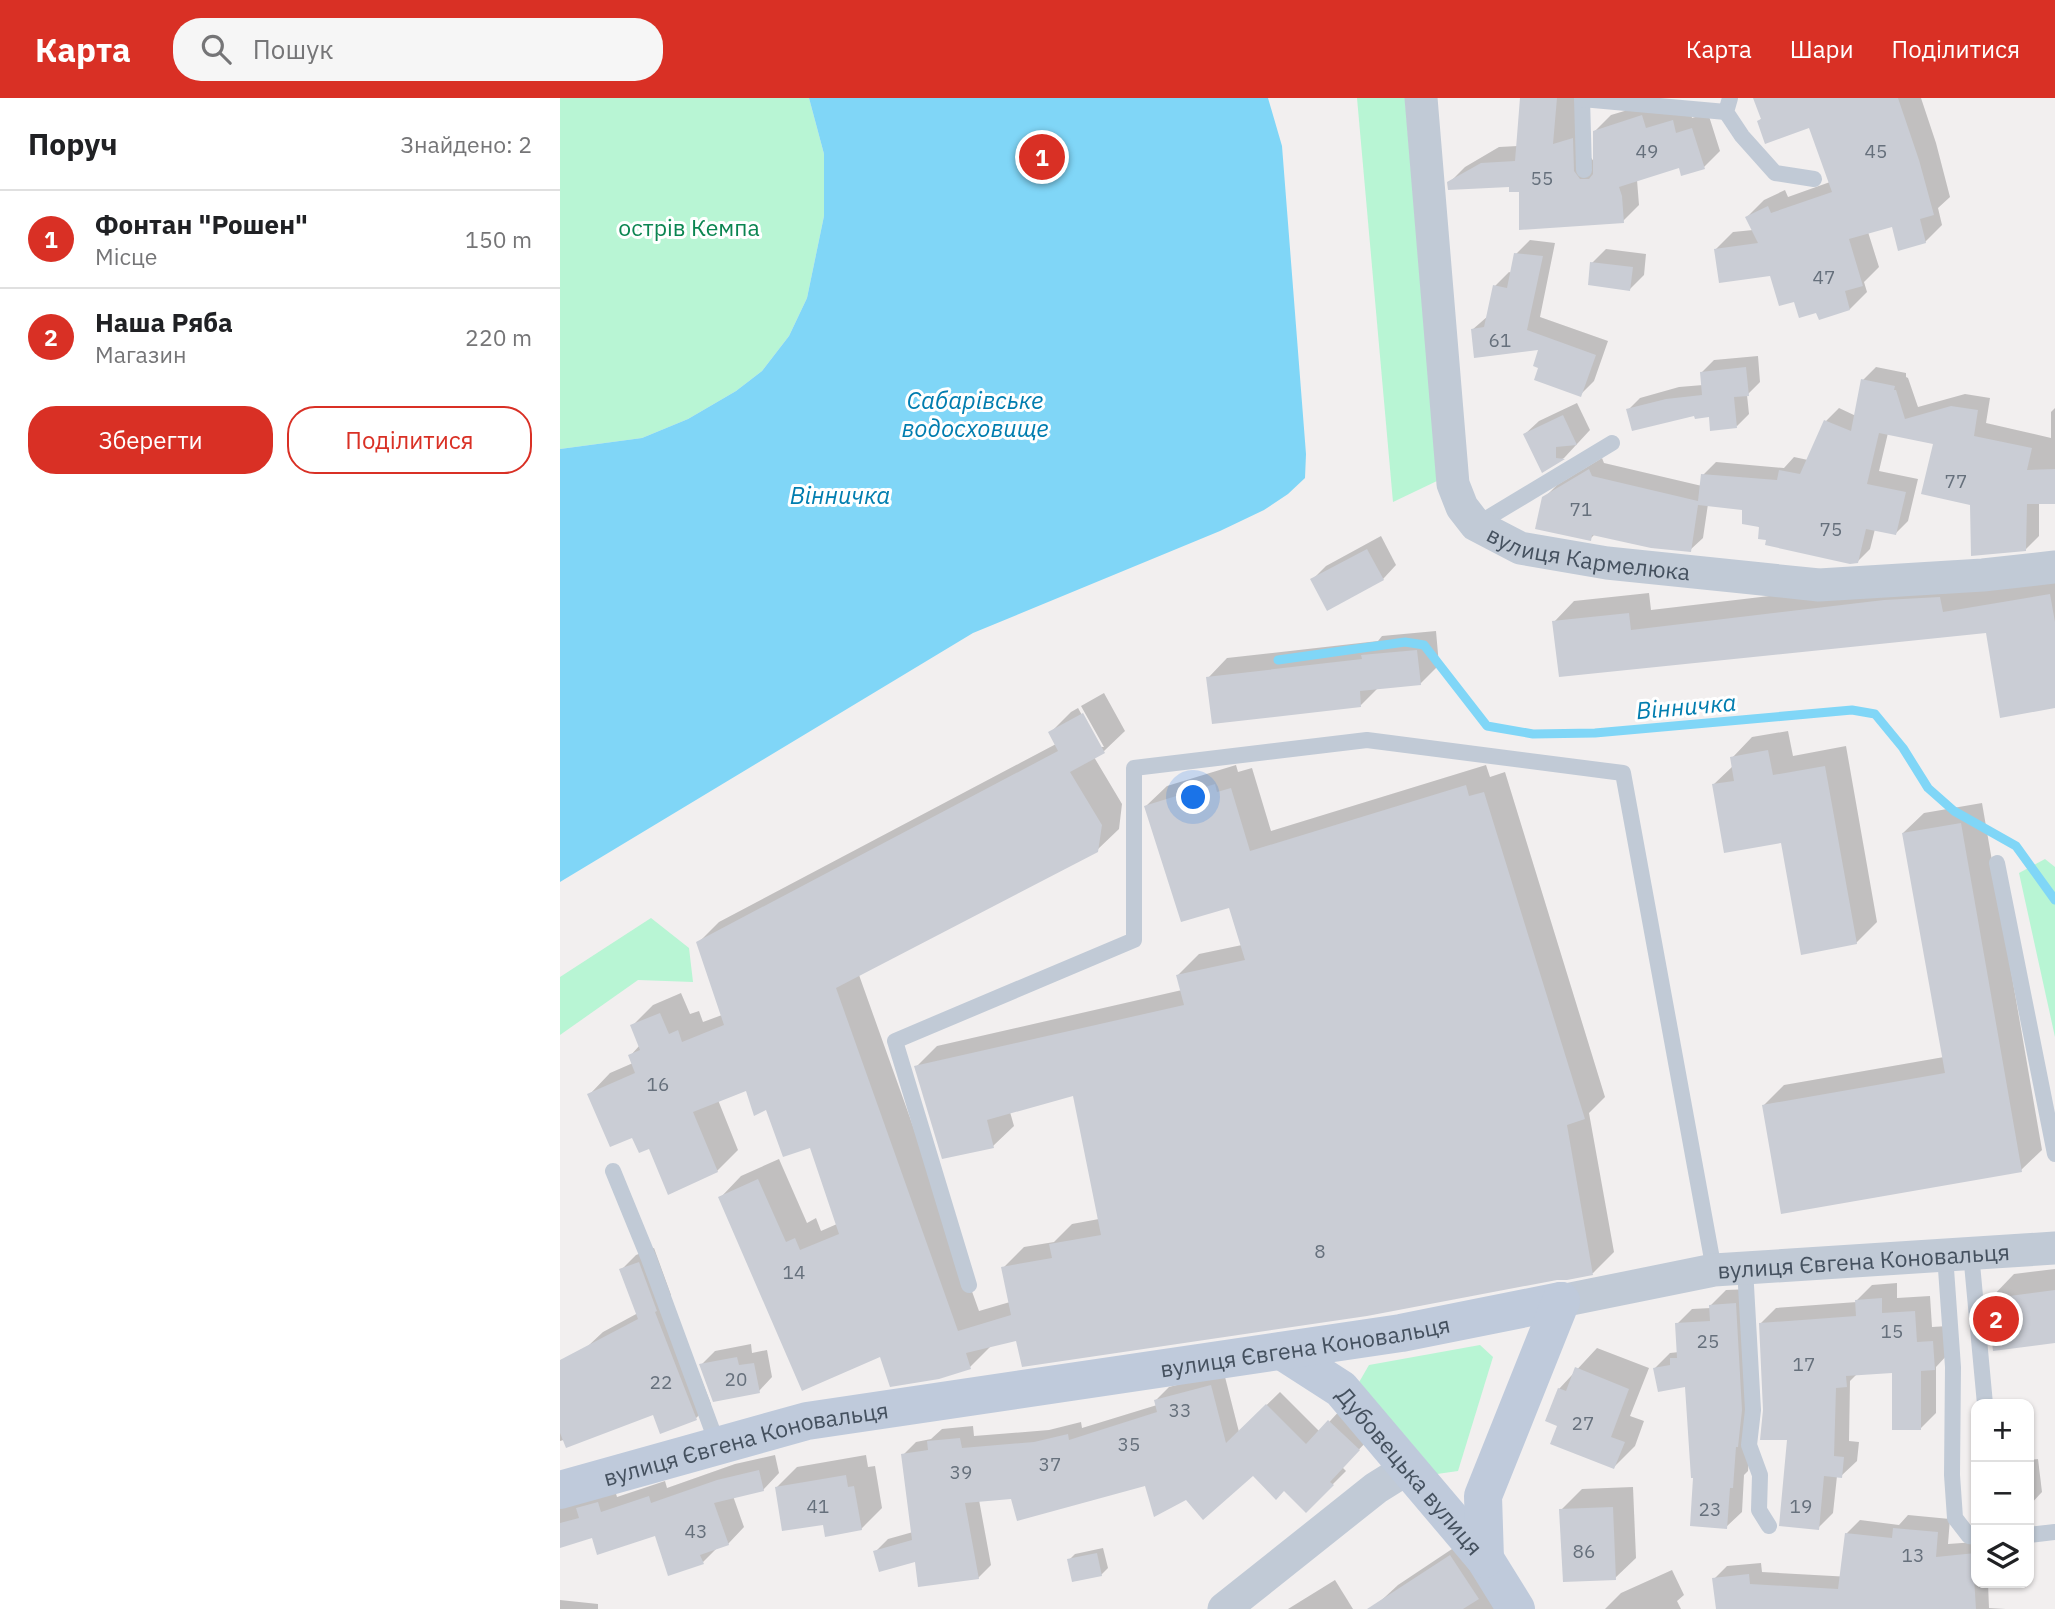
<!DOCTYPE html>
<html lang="uk">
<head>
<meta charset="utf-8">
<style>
  :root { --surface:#fff; --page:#f6f6f6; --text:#202124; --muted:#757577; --line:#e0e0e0; --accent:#d93025 }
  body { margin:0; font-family:"IBM Plex Sans",sans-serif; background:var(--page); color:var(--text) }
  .controls { position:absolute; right:21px; bottom:21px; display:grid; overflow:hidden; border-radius:14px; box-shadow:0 2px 5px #0004 }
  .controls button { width:63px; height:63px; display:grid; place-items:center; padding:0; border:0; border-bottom:2px solid var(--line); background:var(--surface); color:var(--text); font:35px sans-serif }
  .you { position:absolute; left:634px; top:700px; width:24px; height:24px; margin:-18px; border:5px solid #fff; border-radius:50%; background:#1a73e8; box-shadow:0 0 0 10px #1a73e833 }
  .badge { display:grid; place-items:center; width:46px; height:46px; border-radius:50%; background:var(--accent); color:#fff; font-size:23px; font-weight:700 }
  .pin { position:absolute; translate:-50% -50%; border:4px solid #fff; box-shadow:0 2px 7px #0006 }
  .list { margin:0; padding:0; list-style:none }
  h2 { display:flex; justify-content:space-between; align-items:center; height:91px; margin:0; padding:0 28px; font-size:30px }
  h2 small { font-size:23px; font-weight:400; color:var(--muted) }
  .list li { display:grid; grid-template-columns:46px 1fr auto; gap:21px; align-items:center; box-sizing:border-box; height:98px; padding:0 28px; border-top:2px solid var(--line) }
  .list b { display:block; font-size:26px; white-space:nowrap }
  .list p { margin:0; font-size:23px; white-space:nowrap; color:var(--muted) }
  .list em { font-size:23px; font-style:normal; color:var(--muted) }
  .actions { display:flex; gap:14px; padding:21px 28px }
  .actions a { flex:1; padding:16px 0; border:2px solid var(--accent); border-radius:28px; text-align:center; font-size:24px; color:var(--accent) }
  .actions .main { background:var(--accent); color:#fff }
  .icon { flex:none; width:38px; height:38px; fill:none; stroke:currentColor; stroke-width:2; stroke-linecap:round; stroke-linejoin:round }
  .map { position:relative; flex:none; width:1495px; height:1511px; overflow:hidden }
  header { display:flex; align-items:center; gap:42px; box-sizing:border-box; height:98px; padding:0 35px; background:var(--accent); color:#fff }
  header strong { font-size:33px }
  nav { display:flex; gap:38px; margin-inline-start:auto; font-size:24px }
  .search { width:490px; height:63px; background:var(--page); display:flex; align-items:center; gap:18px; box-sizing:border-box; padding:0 24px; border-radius:28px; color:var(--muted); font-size:26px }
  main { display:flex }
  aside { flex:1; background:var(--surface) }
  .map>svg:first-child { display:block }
  .green { fill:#b8f5d4 }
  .water { fill:#80d6f7 }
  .shadow { fill:#0003 }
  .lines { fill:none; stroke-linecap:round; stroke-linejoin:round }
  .stream { stroke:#80d6f7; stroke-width:9 }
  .building { fill:#cacdd5 }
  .lane { stroke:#c1cad6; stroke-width:16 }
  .street { stroke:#c1cad6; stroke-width:33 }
  .secondary { stroke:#bfcadb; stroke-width:38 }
  .labels { text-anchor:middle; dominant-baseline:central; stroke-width:6; stroke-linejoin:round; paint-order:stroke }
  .number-label { font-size:19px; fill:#66707c }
  .park-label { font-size:23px; fill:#0b8551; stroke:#fff }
  .street-label { font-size:23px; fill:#45515f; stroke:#fff }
  .water-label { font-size:24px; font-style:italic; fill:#017daf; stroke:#fff }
</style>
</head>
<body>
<header>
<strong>Карта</strong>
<div class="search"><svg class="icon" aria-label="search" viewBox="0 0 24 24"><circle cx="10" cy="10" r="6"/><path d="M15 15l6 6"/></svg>Пошук</div>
<nav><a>Карта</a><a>Шари</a><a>Поділитися</a></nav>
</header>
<main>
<aside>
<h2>Поруч<small>Знайдено: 2</small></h2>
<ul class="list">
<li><span class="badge">1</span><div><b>Фонтан &quot;Рошен&quot;</b><p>Місце</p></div><em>150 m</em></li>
<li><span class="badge">2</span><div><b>Наша Ряба</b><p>Магазин</p></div><em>220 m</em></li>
</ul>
<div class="actions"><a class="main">Зберегти</a><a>Поділитися</a></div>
</aside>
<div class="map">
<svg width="1495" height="1511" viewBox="0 0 1495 1511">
  <rect width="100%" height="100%" fill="#f2efef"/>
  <g class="green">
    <path d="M0 0H249L264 56V118L247 200 229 238 202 273 176 293 128 321 82 340 0 351Z"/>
    <path d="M797 0H845L877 383 833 404Z"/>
    <path d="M1485 761 1495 769V939L1459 775Z"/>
    <path d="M91 820 129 850 133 884 78 882 0 937V879Z"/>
    <path d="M920 1247 933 1259 898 1373 870 1377 798 1286 809 1267Z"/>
  </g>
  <path class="water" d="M249 0H708L722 48 746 356 745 380 728 396 704 412 660 433 413 535 0 784V351L82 340 128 321 176 293 202 273 229 238 247 200 264 118V56Z"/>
  <g class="shadow">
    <path d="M962 0H1024L1029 57 1035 65V33L1051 17 1098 3 1129 7 1132 20 1148 15 1160 53 1144 69 1120 68 1077 82 1079 107 1063 123 951 87 889 85 905 69 939 49 958 48Z"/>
    <path d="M1195 0H1361L1376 45 1390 99 1378 110 1382 127 1365 144 1333 127 1308 134 1319 169 1304 184 1307 194 1290 211 1257 213 1235 202 1211 176 1156 151 1173 134 1193 132 1187 119 1204 102 1225 92 1228 99 1270 84 1250 28 1199 23 1202 20Z"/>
    <path d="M970 142 995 145 980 219 1048 243 1034 283 1020 297 980 269 981 250 912 232 928 218 935 188 949 174 952 175 956 156Z"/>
    <path d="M1046 151 1086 156 1084 177 1070 191 1032 165Z"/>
    <path d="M1198 258 1200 284 1187 297 1189 316 1177 328 1151 317 1068 312 1080 300 1119 289 1143 287 1141 275 1154 262Z"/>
    <path d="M1316 269 1346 275V279L1348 280 1358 309 1405 296 1430 300 1426 325 1491 340V314L1495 310V404H1479V438L1466 451 1411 405 1375 345 1328 335 1319 373 1358 381 1348 423 1335 436 1315 431 1310 451 1297 464 1208 441 1184 410 1148 406 1143 440 1130 452 1035 436 1030 441 984 400 997 387 1042 360 1044 365 1142 388 1143 377 1156 364 1224 370 1234 359 1248 362 1266 323 1279 310 1296 318 1303 282Z"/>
    <path d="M1017 305 1030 332 1004 360 983 372 965 336 979 323Z"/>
    <path d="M821 438 836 467 823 481 752 482 766 468Z"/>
    <path d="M1495 479V608L1427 533 1000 577 994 524 1014 503 1089 495 1091 512 1346 482Z"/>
    <path d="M876 533 879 567 860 586 818 590 801 607 648 580 667 560 818 543 822 538Z"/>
    <path d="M544 595 565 633 544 653 534 659 562 706 559 731 537 752 299 877 419 1213 450 1204 443 1170 464 1149 494 1144 512 1126 539 1121 514 996 450 1014 454 1028 433 1048 356 969 377 948 622 892 618 877 639 856 682 847 670 808 586 708 607 688 676 667 678 674 692 670 711 733 926 667 930 679 945 674 1045 999 1029 1015 1054 1154 1033 1175 457 1241 431 1248 410 1269 321 1257 161 1099 181 1078 219 1061 247 1125 256 1120 261 1133 277 1126 251 1048 187 990 158 1002 178 1052 157 1073 73 1037 30 996 50 975 73 965 70 958 80 947 72 928 93 907 121 895 130 916 139 913 143 924 162 917 138 845 159 824 496 646 490 635 511 614 518 610 540 649H544L521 608Z"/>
    <path d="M1228 633 1233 658 1286 648 1317 824 1296 845 1223 743 1153 687 1173 668 1172 660 1192 639Z"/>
    <path d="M1422 705 1482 1052 1461 1072 1203 1008 1224 987 1384 959 1343 735 1364 715Z"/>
    <path d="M94 1150 111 1197 109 1199 151 1306 136 1320 94 1315 0 1343V1265L28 1248 43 1234 78 1215 61 1172 76 1157Z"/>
    <path d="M1495 1171V1244L1429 1202 1454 1176Z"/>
    <path d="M1337 1185V1200L1370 1198 1372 1229 1388 1228 1389 1255 1376 1269V1315L1360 1331 1334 1273 1298 1275 1290 1283 1289 1343 1299 1344 1297 1363 1281 1378H1277L1273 1415 1258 1430 1229 1340 1205 1312 1200 1226 1216 1210 1297 1204V1202L1312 1187Z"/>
    <path d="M1191 1191V1334L1188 1373 1184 1377 1182 1414 1166 1429 1135 1378 1127 1287 1095 1270 1110 1255 1119 1254 1117 1226 1132 1211 1151 1210V1207L1166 1192Z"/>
    <path d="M191 1246 192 1255 207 1252 212 1279 199 1293 141 1267 155 1253Z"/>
    <path d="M1037 1250 1089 1270 1070 1318 1084 1323 1075 1348 1054 1369 999 1291Z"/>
    <path d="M664 1275 679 1334 720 1294 760 1334 782 1310 812 1338 782 1369 786 1373 746 1413 724 1391 693 1376 626 1400 586 1386 419 1402 431 1467 418 1480 357 1462 315 1454 328 1441 353 1434 343 1357 356 1344 371 1341 382 1331 413 1328 414 1338 489 1332 521 1324 522 1330 597 1307 596 1302 609 1289Z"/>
    <path d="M215 1357 219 1375 203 1392 173 1398 184 1429 168 1446 158 1449 143 1464 96 1435 34 1438 0 1448V1400L54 1389 57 1399 105 1383 107 1390 175 1366Z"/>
    <path d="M306 1357 308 1369 315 1368 322 1410 301 1431 265 1425 216 1390 237 1369Z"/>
    <path d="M1478 1361 1482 1394 1469 1408V1362Z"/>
    <path d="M1073 1389 1076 1460 1055 1480 1001 1412 1022 1391Z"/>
    <path d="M1348 1417 1390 1421 1388 1446 1416 1444V1485H1428L1429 1510 1446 1511H1351L1286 1436 1300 1422 1339 1427Z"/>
    <path d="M907 1441 952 1511H812L838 1487Z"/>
    <path d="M543 1450 548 1470 541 1477 509 1462 515 1456Z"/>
    <path d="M1201 1465 1202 1474 1291 1479 1289 1511H1157L1154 1481 1167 1468Z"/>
    <path d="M1112 1472 1124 1497 1117 1503 1121 1511H1045L1061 1495Z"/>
    <path d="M775 1482 793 1511H728Z"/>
    <path d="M0 1502 38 1506V1511H0Z"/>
  </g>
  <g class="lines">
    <path class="stream" d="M718 562 845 544 864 547 927 628 973 636 1035 635 1292 612 1315 616 1343 650 1368 690 1394 713 1456 748 1495 802"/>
  </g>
  <g class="building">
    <path d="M960 0H997L993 46 1013 40 1014 73 1020 81H1029L1033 76V33L1082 17 1086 30 1113 22 1116 35 1132 30 1145 71 1121 78 1119 70 1059 89 1062 98 1064 125 959 132V94H949V89L888 92 887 84 921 65 955 63Z"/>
    <path d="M1193 0H1338L1359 62 1374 117 1360 121 1366 145 1338 153 1332 129 1289 141 1303 188 1285 193 1290 212 1259 222 1256 215 1239 220 1234 204 1219 208 1210 178 1159 185 1154 151 1198 145 1185 119 1208 108 1211 115 1272 94 1249 30 1205 46 1197 23 1201 21Z"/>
    <path d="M954 155 983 158 967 232 1036 257 1021 299 974 282 978 270 973 268 978 252 914 260 911 231 924 229 933 187 947 190Z"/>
    <path d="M1030 164 1073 169 1070 193 1028 187Z"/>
    <path d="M1186 269 1189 298 1174 299 1177 330 1150 333 1149 319 1135 321 1134 318 1072 333 1066 311 1106 301 1142 297 1140 274Z"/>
    <path d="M1301 281 1335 288 1334 292H1336L1345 321 1391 308 1418 312 1414 338 1472 350 1467 372 1495 371V406H1467L1466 453 1411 458 1410 407 1361 396 1373 346 1319 335 1307 386 1346 394 1336 437 1306 431 1298 465 1290 466 1205 447 1206 442 1198 441 1199 429 1182 426V412L1138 407 1131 454 1091 450 1032 437 1031 443 975 431 982 399 1029 371 1032 378 1138 403 1141 376 1217 382 1219 372 1240 376 1264 322 1291 333Z"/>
    <path d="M1003 317 1017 347 996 349V360L1005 361 982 375 963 336Z"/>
    <path d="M807 451 824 482 767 513 750 481Z"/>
    <path d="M1490 496 1495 524V610L1440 620 1426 535 999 579 992 523 1069 515 1071 532 1324 502 1380 499 1383 514Z"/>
    <path d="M857 552 861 587 800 593 801 609 652 626 646 579 802 561 801 557Z"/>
    <path d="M523 615 545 655 510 674 542 727 538 754 276 890 398 1233 451 1217 441 1169 492 1160 489 1146 541 1137 513 998 427 1022 434 1050 382 1061 354 968 624 907 616 877 685 862 669 810 621 824 584 708 655 686 657 694 671 690 690 753 906 687 909 698 924 694 1025 1021 1007 1027 1033 1177 1007 1182H997L807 1218 462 1269 456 1243 406 1255 411 1271 379 1281 330 1289 320 1259 242 1293 158 1099 198 1081 226 1144 235 1140 240 1152 279 1136 250 1050 223 1059 206 1012 194 1018 186 993 133 1014 158 1074 108 1097 89 1051 79 1055 72 1040 50 1049 27 996 75 975 68 957 80 952 70 927 100 915 109 936 118 932 122 944 164 927 136 844 498 653 488 634Z"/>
    <path d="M1208 652 1213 677 1265 668 1297 846 1241 857 1221 745 1164 755 1152 686 1174 683 1170 659Z"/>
    <path d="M1401 725 1462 1074 1221 1116 1202 1007 1385 975 1342 735Z"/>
    <path d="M79 1164 97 1213 95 1214 137 1322 100 1336 93 1317 6 1350 0 1335V1262L78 1221 59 1171Z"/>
    <path d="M1495 1192V1245L1433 1253 1427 1201Z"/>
    <path d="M1322 1200V1215L1355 1213 1357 1244 1373 1243 1375 1272 1361 1273V1332H1332V1275L1286 1278 1287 1289 1276 1290 1274 1358 1284 1359 1282 1380 1264 1378 1259 1432 1219 1428 1227 1342H1200L1203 1312 1199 1225 1296 1218 1295 1202Z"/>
    <path d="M1176 1205 1182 1312 1178 1349H1176L1173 1390H1170L1167 1431 1130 1428 1133 1380H1131L1125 1289 1098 1294 1093 1270 1110 1267V1260H1117L1115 1225 1150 1223 1149 1207Z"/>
    <path d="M177 1259 179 1267 194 1265 200 1295 153 1304 139 1266Z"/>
    <path d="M1015 1269 1069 1291 1051 1339 1065 1344 1054 1371 990 1346 997 1328 985 1323 998 1290 1006 1293Z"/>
    <path d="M651 1287 666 1345 706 1306 746 1346 768 1322 800 1352 770 1384 774 1387 746 1415 724 1393 716 1402 693 1378 643 1422 626 1402 594 1419 585 1388 457 1423 451 1401 405 1405 419 1481 358 1489 355 1464 319 1474 313 1453 352 1442 341 1356 368 1352 367 1343 400 1340 402 1350 474 1344 508 1336 509 1342 597 1314 594 1302Z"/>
    <path d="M199 1372 204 1393 154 1405 169 1447 140 1457 144 1466 108 1478 95 1438 37 1457 32 1440 0 1450V1425L19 1420 16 1410 38 1404 41 1414 89 1398 91 1405 157 1382Z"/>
    <path d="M286 1377 288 1389 294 1388 302 1432 265 1439 263 1427 222 1433 215 1389Z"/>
    <path d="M1053 1409 1056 1482 1003 1484 999 1411Z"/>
    <path d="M1333 1430 1378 1434 1376 1459 1416 1455V1479H1414L1416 1511H1156L1152 1480 1189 1476 1190 1486 1278 1491 1285 1435 1332 1440Z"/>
    <path d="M537 1455 542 1478 512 1484 507 1461Z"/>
    <path d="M890 1457 919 1501 903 1511H807Z"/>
  </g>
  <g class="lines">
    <g class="lane">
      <path d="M1022 0 1024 72"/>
      <path d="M1170 0 1166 14 1182 38 1215 75 1254 81"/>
      <path d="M1022 1 1166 14"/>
      <path d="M916 427 1052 345"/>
      <path d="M1437 765 1495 1056"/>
      <path d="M53 1073 89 1161 158 1348"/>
      <path d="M1411 1155 1425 1306"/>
      <path d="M1385 1157 1393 1269 1392 1377 1395 1420 1409 1438 1416 1439"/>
      <path d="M1185 1170 1193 1312 1189 1347 1200 1377 1199 1412 1209 1428"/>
      <path d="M409 1187 335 943 574 842V670L807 642 1063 675 1154 1172"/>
      <path d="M1469 1437 1495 1434"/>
    </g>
    <g class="street">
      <path id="s1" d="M861 0 893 386 902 409 916 427 960 450 1047 465 1259 487 1423 477 1495 469"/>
      <path id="s2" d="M1001 1203 1154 1172 1495 1150"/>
      <path d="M664 1511 816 1390 848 1370"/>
    </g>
    <g class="secondary">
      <path id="s3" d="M722 1253 781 1291 925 1461 956 1511"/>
      <path id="s4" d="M0 1392 247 1323 841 1235 1001 1203"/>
      <path d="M925 1461 923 1398 1001 1203"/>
    </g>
  </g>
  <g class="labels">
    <g class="number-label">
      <text x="1087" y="53">49</text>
      <text x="1316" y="53">45</text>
      <text x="982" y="80">55</text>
      <text x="1264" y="179">47</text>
      <text x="940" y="242">61</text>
      <text x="1396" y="383">77</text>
      <text x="1021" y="411">71</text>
      <text x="1271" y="431">75</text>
      <text x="98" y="986">16</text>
      <text x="760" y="1153">8</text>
      <text x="234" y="1174">14</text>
      <text x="1332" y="1233">15</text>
      <text x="1148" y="1243">25</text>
      <text x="1244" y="1266">17</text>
      <text x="176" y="1281">20</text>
      <text x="101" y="1284">22</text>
      <text x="620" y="1312">33</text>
      <text x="1023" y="1325">27</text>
      <text x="569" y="1346">35</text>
      <text x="490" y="1366">37</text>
      <text x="401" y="1374">39</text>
      <text x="258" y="1408">41</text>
      <text x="1241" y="1408">19</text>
      <text x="1150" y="1411">23</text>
      <text x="136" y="1433">43</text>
      <text x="1024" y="1453">86</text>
      <text x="1353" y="1457">13</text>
    </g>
    <g class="park-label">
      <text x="129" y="129">острів Кемпа</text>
    </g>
    <g class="street-label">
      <text stroke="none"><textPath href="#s1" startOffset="553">вулиця Кармелюка</textPath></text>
      <text stroke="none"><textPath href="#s2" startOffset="306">вулиця Євгена Коновальця</textPath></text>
      <text stroke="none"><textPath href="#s4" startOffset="760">вулиця Євгена Коновальця</textPath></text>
      <text stroke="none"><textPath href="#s4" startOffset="192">вулиця Євгена Коновальця</textPath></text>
      <text stroke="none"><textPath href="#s3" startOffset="177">Дубовецька вулиця</textPath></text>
    </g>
    <g class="water-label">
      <text x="415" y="302">Сабарівське<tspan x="415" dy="28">водосховище</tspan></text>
      <text x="280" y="397">Вінничка</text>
      <text transform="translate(1126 608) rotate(-5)">Вінничка</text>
    </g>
  </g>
</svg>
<div class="controls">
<button>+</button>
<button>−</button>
<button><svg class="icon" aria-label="layers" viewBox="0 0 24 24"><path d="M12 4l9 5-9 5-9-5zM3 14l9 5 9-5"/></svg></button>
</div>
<div class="you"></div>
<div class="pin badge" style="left:482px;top:59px">1</div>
<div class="pin badge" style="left:1436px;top:1221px">2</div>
</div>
</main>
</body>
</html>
